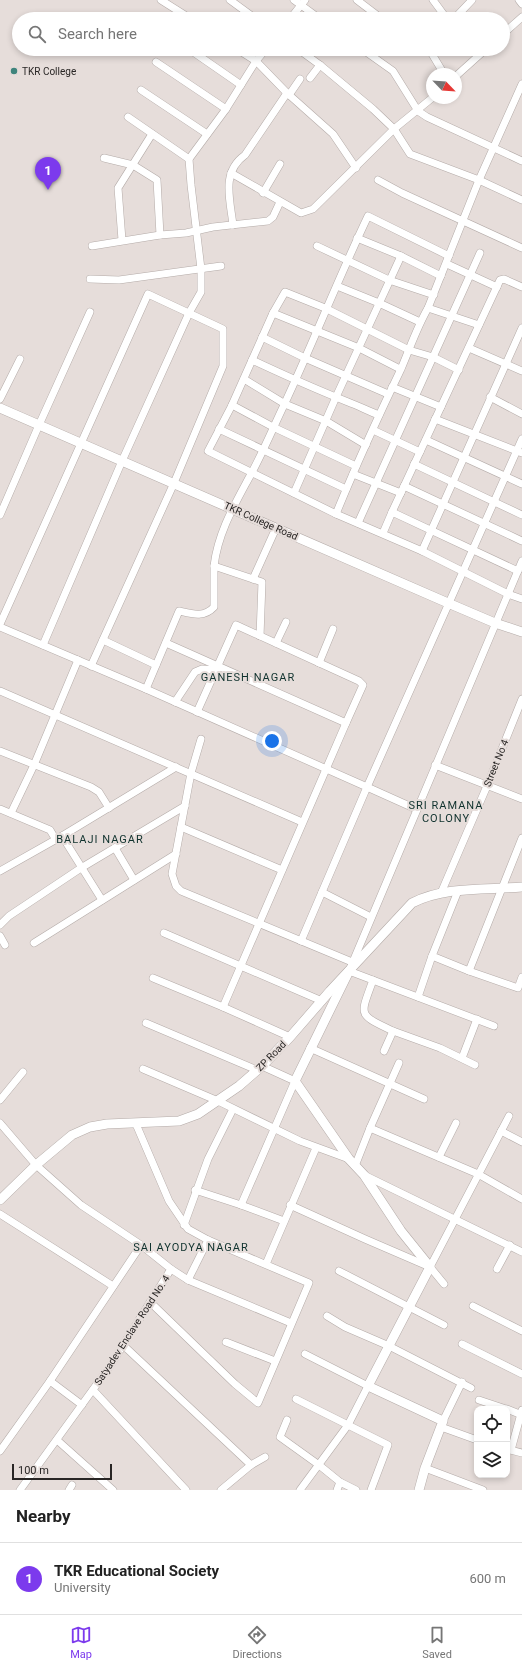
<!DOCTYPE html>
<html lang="en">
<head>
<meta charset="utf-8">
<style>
  :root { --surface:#fff; --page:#f6f6f6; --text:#222; --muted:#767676; --line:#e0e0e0; --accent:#7c3aed }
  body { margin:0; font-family:Roboto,sans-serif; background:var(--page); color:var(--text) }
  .controls { position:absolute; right:12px; bottom:12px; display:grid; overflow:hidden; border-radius:8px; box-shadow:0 2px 6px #0003 }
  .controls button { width:36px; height:36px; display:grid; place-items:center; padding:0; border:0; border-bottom:1px solid var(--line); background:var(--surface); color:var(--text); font:20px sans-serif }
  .compass { position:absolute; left:426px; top:68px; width:36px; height:36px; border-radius:50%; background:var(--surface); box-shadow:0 2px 6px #0003; rotate:115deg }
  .scale { position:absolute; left:12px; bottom:10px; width:100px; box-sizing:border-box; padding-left:4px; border:2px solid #292625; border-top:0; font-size:11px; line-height:14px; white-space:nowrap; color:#292625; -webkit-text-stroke:3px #e6ddda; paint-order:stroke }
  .you { position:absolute; left:272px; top:741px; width:14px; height:14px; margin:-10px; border:3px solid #fff; border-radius:50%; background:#1a73e8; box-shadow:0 0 0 6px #1a73e833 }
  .badge { display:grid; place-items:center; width:26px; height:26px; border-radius:50%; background:var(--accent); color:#fff; font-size:13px; font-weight:700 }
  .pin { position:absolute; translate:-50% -33px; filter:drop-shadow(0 1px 2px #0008) }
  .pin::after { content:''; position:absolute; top:21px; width:14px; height:12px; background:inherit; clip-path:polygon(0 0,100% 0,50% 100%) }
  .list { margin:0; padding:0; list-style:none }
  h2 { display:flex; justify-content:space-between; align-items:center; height:52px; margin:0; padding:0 16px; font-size:17px }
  h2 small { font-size:13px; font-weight:400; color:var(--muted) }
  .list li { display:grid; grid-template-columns:26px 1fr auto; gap:12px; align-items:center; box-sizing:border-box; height:72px; padding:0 16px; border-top:1px solid var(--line) }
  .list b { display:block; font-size:15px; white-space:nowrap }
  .list p { margin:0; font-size:13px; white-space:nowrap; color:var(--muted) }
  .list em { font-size:13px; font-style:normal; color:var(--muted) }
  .icon { flex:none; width:22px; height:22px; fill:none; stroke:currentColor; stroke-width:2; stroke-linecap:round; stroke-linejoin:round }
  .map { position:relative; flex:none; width:522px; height:1490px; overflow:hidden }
  .search { position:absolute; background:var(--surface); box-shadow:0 2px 6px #0003; left:12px; right:12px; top:12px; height:44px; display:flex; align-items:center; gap:10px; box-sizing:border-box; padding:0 14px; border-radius:22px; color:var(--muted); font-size:15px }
  .sheet { height:124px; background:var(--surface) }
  nav { display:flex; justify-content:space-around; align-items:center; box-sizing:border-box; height:56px; border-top:1px solid var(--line); background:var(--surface); font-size:11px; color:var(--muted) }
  nav a { display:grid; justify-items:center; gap:2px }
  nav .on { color:var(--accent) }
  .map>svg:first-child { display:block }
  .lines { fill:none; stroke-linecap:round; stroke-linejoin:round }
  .minor-casing { stroke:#b4aba8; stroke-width:8 }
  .tertiary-casing { stroke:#b4aba8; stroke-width:10 }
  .minor { stroke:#fff; stroke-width:7 }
  .tertiary { stroke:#fff; stroke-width:9 }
  .poi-dot { fill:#3e847c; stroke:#e6ddda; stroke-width:1.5 }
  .labels { text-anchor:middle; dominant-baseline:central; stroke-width:4; stroke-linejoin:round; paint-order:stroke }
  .poi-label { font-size:10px; fill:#292625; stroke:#e6ddda; text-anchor:start }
  .street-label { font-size:10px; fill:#292625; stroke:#e6ddda }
  .neighbourhood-label { font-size:11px; letter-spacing:1px; fill:#10322e; stroke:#e6ddda }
</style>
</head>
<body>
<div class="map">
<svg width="522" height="1490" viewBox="0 0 522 1490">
  <rect width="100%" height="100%" fill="#e6ddda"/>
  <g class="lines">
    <g class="minor-casing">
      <g id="minor">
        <path d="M161 0 191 19"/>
        <path d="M230 0 256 19"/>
        <path d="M294 0 320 19"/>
        <path d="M357 0 382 19"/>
        <path d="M433 0 447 19"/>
        <path d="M519 0 522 4"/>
        <path d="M290 19 305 0"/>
        <path d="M454 19 472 0"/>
        <path d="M503 34 522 17"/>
        <path d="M189 49 241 85"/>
        <path d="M237 49 256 61 287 93 333 134 356 168"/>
        <path d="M298 49 320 65 373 109 394 129 410 154 479 180 522 200"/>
        <path d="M362 49 393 71 418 111 427 117 522 161"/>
        <path d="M429 49 444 74"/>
        <path d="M156 62 226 109"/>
        <path d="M456 76 486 49"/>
        <path d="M310 78 320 65"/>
        <path d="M141 90 207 134"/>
        <path d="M289 95 300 79"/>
        <path d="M128 117 189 159"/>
        <path d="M104 158 133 165 157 180 160 235"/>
        <path d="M231 173 301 213 313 209 394 129 432 98"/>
        <path d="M378 180 402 193 522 248"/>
        <path d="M263 193 280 164"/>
        <path d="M233 225C230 199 221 172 245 155L287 93"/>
        <path d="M357 238 401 256 441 276"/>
        <path d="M122 240 118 188 152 134"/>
        <path d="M92 246 160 235 186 233 213 227 268 221 273 217 280 202"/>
        <path d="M317 246 389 280 434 295"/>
        <path d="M447 264 497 287"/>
        <path d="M90 279 119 280 221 266"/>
        <path d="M337 286 379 303 420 322"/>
        <path d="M428 308 479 325"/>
        <path d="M273 313 359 348 400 369"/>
        <path d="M262 337 305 358 388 394"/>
        <path d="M469 348 522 371"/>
        <path d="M252 360C284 375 315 389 348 402 359 406 368 411 379 415"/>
        <path d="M459 370 433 357 409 350 325 308 285 292 273 313 232 405 208 451 336 514 422 551 508 594 522 599"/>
        <path d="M244 379 285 404 326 421 366 445"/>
        <path d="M392 387 441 407"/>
        <path d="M490 397 522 414"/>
        <path d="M0 399 20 359"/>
        <path d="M232 405 273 427 356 466"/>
        <path d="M435 419 522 453"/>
        <path d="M219 429 346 489"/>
        <path d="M373 430 420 452"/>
        <path d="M426 440 522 484"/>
        <path d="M414 464 522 515"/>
        <path d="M353 474 401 493"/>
        <path d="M404 486 522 541"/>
        <path d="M294 493 336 397 401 256"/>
        <path d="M392 512 500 280 504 279 522 287"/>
        <path d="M336 514C356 465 378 417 401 369 410 348 417 327 428 308L479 180 522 84"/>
        <path d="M0 515 39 425 90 312"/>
        <path d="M358 523 480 253"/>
        <path d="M383 533 392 512 518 571"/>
        <path d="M422 551 522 328"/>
        <path d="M253 579 276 528"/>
        <path d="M0 624 148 294 223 329V366L174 483 91 666"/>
        <path d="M0 627 146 689 367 787 301 941"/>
        <path d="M260 636 262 582 214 566C218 532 235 504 251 474 263 452 273 428 284 405 313 343 338 279 368 216L449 256"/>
        <path d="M103 640 156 665"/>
        <path d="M166 643 346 723 363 685 359 681 236 625 197 712"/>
        <path d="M276 643 286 622"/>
        <path d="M43 645 122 461 189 313 201 292V269L191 185 189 159 226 109 256 61 266 49"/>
        <path d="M319 663 333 629"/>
        <path d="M146 689 179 611C192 614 204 618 214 607V566"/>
        <path d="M0 691 302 822"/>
        <path d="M175 702 195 672 202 669 217 670"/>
        <path d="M201 739 191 773 172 874 176 886 181 891 352 962"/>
        <path d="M0 751 91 787 99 792 109 808"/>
        <path d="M435 765 522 799"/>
        <path d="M0 809 50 830 56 840"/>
        <path d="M416 809 367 787 522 439"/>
        <path d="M11 813 34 765 78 660"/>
        <path d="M181 827 282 870"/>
        <path d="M62 836 102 900"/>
        <path d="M115 848 134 880"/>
        <path d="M0 871 62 836 176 767"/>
        <path d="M458 891 432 956 469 971 518 988 522 977"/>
        <path d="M322 892 371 917"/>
        <path d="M441 893 487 786 522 699"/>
        <path d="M0 925 9 916 81 868 185 806"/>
        <path d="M164 933 322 1001"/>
        <path d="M0 936 5 945"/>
        <path d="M34 943 176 854"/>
        <path d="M469 971 522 838"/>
        <path d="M153 978 223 1007 290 1037"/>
        <path d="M373 980C360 1016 357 1014 393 1031"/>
        <path d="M418 997 432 956"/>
        <path d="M223 1007 346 723"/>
        <path d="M146 1023 257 1070"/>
        <path d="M494 1026 349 971 522 561"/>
        <path d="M310 1048 424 1099"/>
        <path d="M384 1051 393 1031 440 1048 475 1065"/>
        <path d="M462 1058 477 1019"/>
        <path d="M143 1069 218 1101 300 1141 349 1159"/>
        <path d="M0 1100 23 1072"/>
        <path d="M0 1123 36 1165 81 1205 141 1245 171 1269 110 1366 20 1490"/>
        <path d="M136 1124 169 1201 188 1229 208 1240 309 1283 258 1403 235 1384 150 1302"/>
        <path d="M370 1128 478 1174 522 1199"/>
        <path d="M501 1131 522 1142"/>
        <path d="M439 1157 456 1123"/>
        <path d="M355 1166 370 1128 399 1063"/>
        <path d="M364 1175 522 1252"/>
        <path d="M195 1190 241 1205 295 1081 262 1066"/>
        <path d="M241 1205 284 1221"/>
        <path d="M290 1205 365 1239 430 1267 444 1284"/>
        <path d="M0 1214 113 1286"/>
        <path d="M184 1225 208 1159 233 1109"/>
        <path d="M266 1264 316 1148"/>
        <path d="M430 1267 509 1116"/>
        <path d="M171 1269 188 1280 291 1323"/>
        <path d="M497 1269 510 1245"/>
        <path d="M339 1271 444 1325"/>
        <path d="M188 1280 208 1240"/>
        <path d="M473 1306 522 1331"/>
        <path d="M327 1316 345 1327 389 1346 471 1388"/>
        <path d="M226 1342 275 1361"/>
        <path d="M462 1344 522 1374"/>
        <path d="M123 1345 251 1465"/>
        <path d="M50 1381 82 1405"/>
        <path d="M93 1390 186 1490"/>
        <path d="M296 1399 388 1445 371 1490"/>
        <path d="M479 1400 506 1409"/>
        <path d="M507 1409 522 1415"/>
        <path d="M287 1420 280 1437 319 1465 340 1482 356 1490"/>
        <path d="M443 1421 462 1382"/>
        <path d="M441 1427 477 1440"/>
        <path d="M57 1440 113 1490"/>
        <path d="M507 1449 522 1453"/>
        <path d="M511 1450 522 1410"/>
        <path d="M0 1451 50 1381 141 1245"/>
        <path d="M425 1468 483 1490"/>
        <path d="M69 1490 72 1485"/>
        <path d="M221 1490 251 1465 265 1457"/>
        <path d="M300 1490 348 1425 368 1386 305 1354"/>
        <path d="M337 1490 340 1482"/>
      </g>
    </g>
    <g class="tertiary-casing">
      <g id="tertiary">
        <path d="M0 408 448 603 495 623 522 632"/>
        <path d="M349 971 295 1081 349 1159 364 1175 401 1231 430 1267 368 1386 443 1421 425 1468 419 1490"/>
        <path d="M0 1200 36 1165 72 1135 90 1127 107 1124 179 1121 198 1114 239 1086 262 1066 290 1037 330 991 412 903C445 886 486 890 522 887"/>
      </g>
    </g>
    <use href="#minor" class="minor"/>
    <use href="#tertiary" class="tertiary"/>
  </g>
  <circle class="poi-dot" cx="14" cy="71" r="4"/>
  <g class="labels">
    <g class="poi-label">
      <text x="22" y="71">TKR College</text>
    </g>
    <g class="street-label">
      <text transform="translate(261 521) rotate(24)">TKR College Road</text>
      <text transform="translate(496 763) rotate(-68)">Street No 4</text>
      <text transform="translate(271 1056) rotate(-45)">ZP Road</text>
      <text transform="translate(132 1330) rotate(-57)">Satyadev Enclave Road No. 4</text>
    </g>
    <g class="neighbourhood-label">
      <text x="248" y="677">GANESH NAGAR</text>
      <text x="446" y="805">SRI RAMANA<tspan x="446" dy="13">COLONY</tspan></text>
      <text x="100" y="839">BALAJI NAGAR</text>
      <text x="191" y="1247">SAI AYODYA NAGAR</text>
    </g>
  </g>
</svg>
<div class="controls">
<button><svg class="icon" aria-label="locate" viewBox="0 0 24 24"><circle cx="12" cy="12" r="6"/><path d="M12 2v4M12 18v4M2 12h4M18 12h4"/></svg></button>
<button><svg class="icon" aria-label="layers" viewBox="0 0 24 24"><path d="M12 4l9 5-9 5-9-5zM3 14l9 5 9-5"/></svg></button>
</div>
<svg class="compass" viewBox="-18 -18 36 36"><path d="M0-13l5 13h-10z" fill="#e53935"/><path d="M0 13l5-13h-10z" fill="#767676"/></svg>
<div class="scale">100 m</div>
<div class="you"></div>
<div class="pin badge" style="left:48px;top:190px">1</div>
<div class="search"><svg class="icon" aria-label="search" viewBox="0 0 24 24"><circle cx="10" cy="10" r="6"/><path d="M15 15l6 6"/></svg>Search here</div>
</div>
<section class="sheet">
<h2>Nearby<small></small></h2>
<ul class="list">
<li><span class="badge">1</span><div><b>TKR Educational Society</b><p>University</p></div><em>600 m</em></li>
</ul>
</section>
<nav>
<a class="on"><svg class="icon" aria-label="map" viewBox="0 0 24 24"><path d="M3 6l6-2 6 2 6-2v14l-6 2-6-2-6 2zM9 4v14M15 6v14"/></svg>Map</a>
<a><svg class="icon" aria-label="directions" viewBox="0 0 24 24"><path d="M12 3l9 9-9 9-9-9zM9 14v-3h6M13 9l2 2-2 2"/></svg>Directions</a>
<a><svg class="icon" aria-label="saved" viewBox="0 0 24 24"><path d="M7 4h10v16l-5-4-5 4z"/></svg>Saved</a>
</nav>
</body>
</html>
